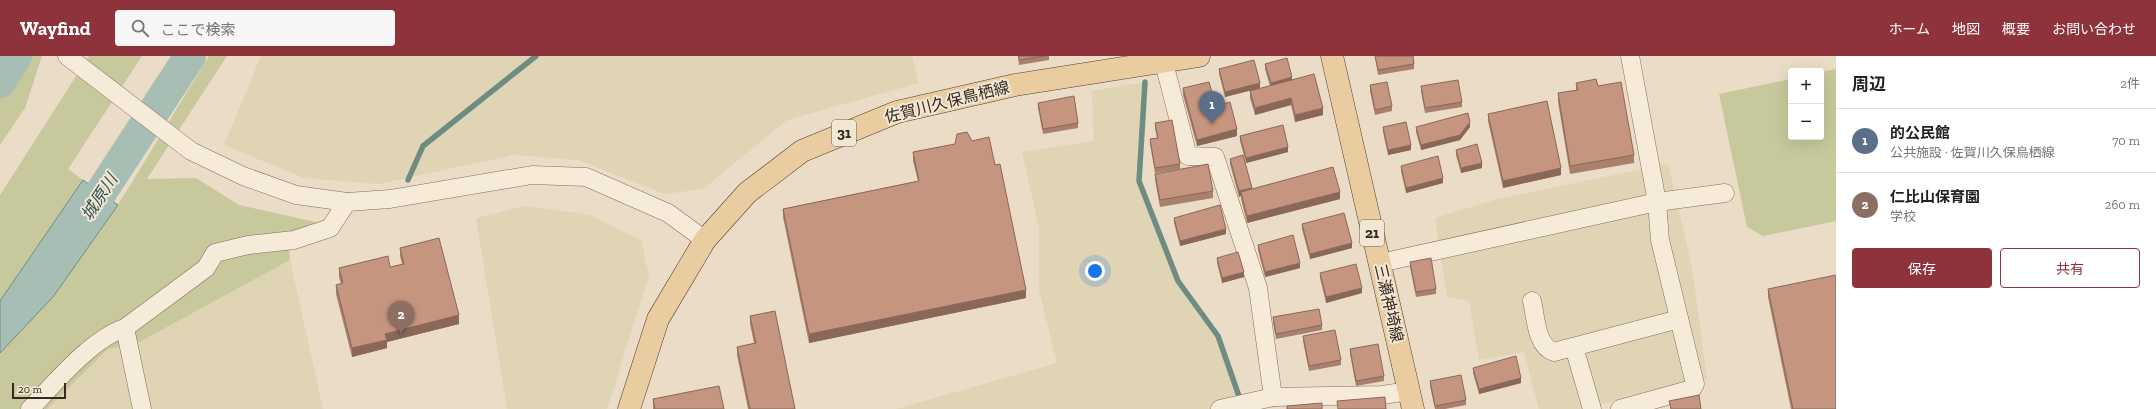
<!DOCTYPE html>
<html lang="ja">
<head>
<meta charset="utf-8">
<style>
  :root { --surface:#fff; --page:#f6f6f6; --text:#202124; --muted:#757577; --line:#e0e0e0; --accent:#8e323c }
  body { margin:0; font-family:"Zilla Slab","Noto Sans JP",serif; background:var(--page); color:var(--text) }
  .controls { position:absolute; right:12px; top:12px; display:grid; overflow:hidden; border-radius:4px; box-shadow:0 4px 16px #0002 }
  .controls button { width:36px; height:36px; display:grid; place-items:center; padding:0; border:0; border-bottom:1px solid var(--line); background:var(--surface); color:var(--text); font:20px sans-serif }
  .scale { position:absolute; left:12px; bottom:10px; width:54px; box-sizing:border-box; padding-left:4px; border:2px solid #352820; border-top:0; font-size:11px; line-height:14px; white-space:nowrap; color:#352820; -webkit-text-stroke:3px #f2e7d5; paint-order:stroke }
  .you { position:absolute; left:1095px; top:215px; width:14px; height:14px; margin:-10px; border:3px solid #fff; border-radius:50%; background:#1a73e8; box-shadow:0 0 0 6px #1a73e833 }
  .badge { display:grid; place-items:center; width:26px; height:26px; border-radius:50%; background:var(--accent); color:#fff; font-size:13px; font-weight:700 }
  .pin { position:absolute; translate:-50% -33px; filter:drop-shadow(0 1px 2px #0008) }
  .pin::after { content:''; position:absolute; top:21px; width:14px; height:12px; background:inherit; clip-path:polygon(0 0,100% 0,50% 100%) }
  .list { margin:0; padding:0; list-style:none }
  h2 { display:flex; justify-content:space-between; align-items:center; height:52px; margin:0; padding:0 16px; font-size:17px }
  h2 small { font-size:13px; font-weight:400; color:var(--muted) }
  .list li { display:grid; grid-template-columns:26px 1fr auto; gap:12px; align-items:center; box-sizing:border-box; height:64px; padding:0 16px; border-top:1px solid var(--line) }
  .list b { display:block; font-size:15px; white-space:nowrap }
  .list p { margin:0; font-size:13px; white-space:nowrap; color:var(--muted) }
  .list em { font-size:13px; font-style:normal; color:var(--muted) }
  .actions { display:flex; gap:8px; padding:12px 16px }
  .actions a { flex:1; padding:9px 0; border:1px solid var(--accent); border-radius:4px; text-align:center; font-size:14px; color:var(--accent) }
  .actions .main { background:var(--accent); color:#fff }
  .icon { flex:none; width:22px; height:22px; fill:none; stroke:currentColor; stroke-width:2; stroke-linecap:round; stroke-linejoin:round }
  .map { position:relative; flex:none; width:1836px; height:353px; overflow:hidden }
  header { display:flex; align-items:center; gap:24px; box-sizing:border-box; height:56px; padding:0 20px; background:var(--accent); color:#fff }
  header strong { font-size:19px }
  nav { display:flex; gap:22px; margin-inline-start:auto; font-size:14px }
  .search { width:280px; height:36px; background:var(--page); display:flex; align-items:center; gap:10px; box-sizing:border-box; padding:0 14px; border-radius:4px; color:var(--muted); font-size:15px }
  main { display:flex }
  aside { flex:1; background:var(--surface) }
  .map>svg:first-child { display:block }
  .farmland { fill:#dfd4b4 }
  .green { fill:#c7c89b }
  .water { fill:#a7beb5; stroke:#6e8c82 }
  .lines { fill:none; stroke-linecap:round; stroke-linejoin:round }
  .stream { stroke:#6e8c82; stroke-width:5.5 }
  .river { stroke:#a7beb5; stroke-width:32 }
  .minor-casing { stroke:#846e5d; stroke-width:19 }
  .major-casing { stroke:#523d31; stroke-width:23 }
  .minor { stroke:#f6ead8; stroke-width:18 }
  .major { stroke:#eacca1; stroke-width:22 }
  .wall { fill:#a9806d }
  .shaded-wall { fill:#8a6859 }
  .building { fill:#c5957f; stroke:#8a6859 }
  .labels { text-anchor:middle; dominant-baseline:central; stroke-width:4; stroke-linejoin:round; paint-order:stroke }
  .shield { fill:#f2e7d5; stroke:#6e6156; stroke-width:1 }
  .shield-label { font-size:15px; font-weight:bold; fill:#352820 }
  .street-label { font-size:16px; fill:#352820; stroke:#f2e7d5 }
  .water-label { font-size:17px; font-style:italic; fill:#30544e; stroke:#f2e7d5 }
</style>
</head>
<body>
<header>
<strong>Wayfind</strong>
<div class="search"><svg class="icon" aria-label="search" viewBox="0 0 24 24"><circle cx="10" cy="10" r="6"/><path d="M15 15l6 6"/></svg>ここで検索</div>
<nav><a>ホーム</a><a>地図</a><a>概要</a><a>お問い合わせ</a></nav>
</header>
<main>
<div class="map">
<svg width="1836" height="353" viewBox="0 0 1836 353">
  <rect width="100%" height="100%" fill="#eadcc6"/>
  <g class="farmland">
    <path d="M261 0H912L919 27 787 64 703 133 665 138 578 104 513 99 379 128 304 122 224 89Z"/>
    <path d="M1145 26 1139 125 1178 225 1218 280 1244 353H896L1057 307 1039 233V171L1022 96 1094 85 1092 35Z"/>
    <path d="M1668 108 1692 212 1707 323 1582 353H1539L1524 296 1479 304 1469 245 1447 241 1435 162 1497 143Z"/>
    <path d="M525 150 590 159 641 184 649 220 607 353H507L476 162Z"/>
    <path d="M290 204 323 353H47L108 293 136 288Z"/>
  </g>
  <g class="green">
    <path d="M25 0H42L25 52 0 89V42Z"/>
    <path d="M89 0H142L68 113 83 124 0 245V139Z"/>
    <path d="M209 0H227L147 123 196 122 239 149 320 167 288 179 290 204 136 288 108 293 47 353H0V297L53 241 118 149Z"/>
    <path d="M1836 13V165L1763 180 1747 171 1719 38 1791 23V81H1821V16Z"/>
  </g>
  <path class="water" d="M83 124 118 149 53 241 0 297V245Z"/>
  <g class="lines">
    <g class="stream">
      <path d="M1145 26 1139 125 1178 225 1218 280 1241 346"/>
      <path d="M408 124 423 90 536 0"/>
    </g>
    <g class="river">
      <path d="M0 26 16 0"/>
      <path d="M77 173 190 0"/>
    </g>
    <g class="minor-casing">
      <g id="minor">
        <path d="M67 0 191 95 243 120 296 139 347 146 390 143 532 119 586 121 668 157 705 184"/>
        <path d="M1164 7 1188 100 1215 101 1258 232 1273 341"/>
        <path d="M1380 207 1657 146 1725 137"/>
        <path d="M1532 245C1536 262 1536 290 1554 296L1679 263"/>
        <path d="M125 272 142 353"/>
        <path d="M1574 291 1592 353"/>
        <path d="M30 353C54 328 92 282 125 272L206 212 215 197 248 189 294 184 330 172 347 146"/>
        <path d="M1220 353 1273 341 1382 339 1409 335"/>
        <path d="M1620 353 1685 335 1692 333 1695 328 1660 184 1657 146 1630 0"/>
      </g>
    </g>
    <g class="major-casing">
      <g id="major">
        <path d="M1332 0 1413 353"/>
        <path d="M629 353 658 263 705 184 747 137 802 95 897 56 1015 29 1199 0"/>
      </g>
    </g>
    <use href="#minor" class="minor"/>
    <use href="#major" class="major"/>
  </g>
  <g class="wall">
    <path d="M1018 0H1049V4L1019 9Z"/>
    <path d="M1375 0H1413L1414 8V13L1378 19Z"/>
    <path d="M1265 8 1292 24 1323 59 1295 66 1291 49 1255 59 1250 42V35L1270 30 1265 13Z"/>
    <path d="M1219 13 1260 32 1225 41 1219 18Z"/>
    <path d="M1576 27 1598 30 1634 99V107L1570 118 1558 46V37L1576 34Z"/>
    <path d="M1370 29 1392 50V55L1375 59 1370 35Z"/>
    <path d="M1421 30 1462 46V51L1425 57 1421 35Z"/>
    <path d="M1183 32 1216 50 1237 80 1197 90 1183 39Z"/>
    <path d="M1038 47 1078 67V72L1043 78 1038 52Z"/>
    <path d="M1488 58 1561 119 1503 132 1488 65Z"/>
    <path d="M1155 67 1180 108V113L1155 117 1150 88V83L1157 82 1155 72Z"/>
    <path d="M1383 71 1411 94 1388 99 1383 76Z"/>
    <path d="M1416 71H1470L1460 84 1421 94 1416 76Z"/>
    <path d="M1240 80 1288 96 1246 107 1240 85Z"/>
    <path d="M972 85 995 109 1026 242 809 287 783 161V153L918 125 913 105V96Z"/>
    <path d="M1456 94 1482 112 1461 117 1456 99Z"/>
    <path d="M1230 103 1252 133 1340 143 1247 167 1241 143V140L1239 141 1230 108Z"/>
    <path d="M1401 110 1443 127 1406 137 1401 115Z"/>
    <path d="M1155 118 1213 135V142L1160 151 1155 124Z"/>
    <path d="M1174 162 1226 178 1180 190 1174 167Z"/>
    <path d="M1302 168 1352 192 1310 203 1302 173Z"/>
    <path d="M1258 189 1300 212 1265 221 1258 194Z"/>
    <path d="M400 192 459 268 387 286V292L352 301 336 238V229L341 228 339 221V212L390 211 402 208 400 200Z"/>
    <path d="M1217 202 1244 221 1222 227 1217 207Z"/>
    <path d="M1410 206 1436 233V238L1416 241 1410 211Z"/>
    <path d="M1320 217 1362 237 1326 247 1320 222Z"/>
    <path d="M1768 233 1836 353H1791L1768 241Z"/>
    <path d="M750 260 795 353H748L737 299V291L754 287 750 268Z"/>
    <path d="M1273 261 1322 269V274L1276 283 1273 266Z"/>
    <path d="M1303 280 1341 304V309L1309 315 1303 285Z"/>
    <path d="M1350 293 1384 320V325L1356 330 1350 298Z"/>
    <path d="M1473 312 1521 327 1479 338 1473 317Z"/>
    <path d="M1430 325 1466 344V349L1445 353H1435L1430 330Z"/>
    <path d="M653 343 724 353H653Z"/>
  </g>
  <g class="shaded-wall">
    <path d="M1292 21V26L1271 32V27Z"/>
    <path d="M1260 27V32L1225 41V36Z"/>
    <path d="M1291 42V49L1255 59V52Z"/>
    <path d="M1323 52V59L1295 66V59Z"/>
    <path d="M1470 66V71L1460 84 1421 94V89Z"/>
    <path d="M1237 73V80L1197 90V84Z"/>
    <path d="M1411 89V94L1388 99V94Z"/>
    <path d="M1288 91V96L1246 107V102Z"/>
    <path d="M1482 107V112L1461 117V112Z"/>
    <path d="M1561 112V119L1503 132V125Z"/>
    <path d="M1443 122V127L1406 137V132Z"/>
    <path d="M1252 132V137L1241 136V140L1239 141V135Z"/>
    <path d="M1340 136V143L1247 167V160Z"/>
    <path d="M1226 173V178L1180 190V185Z"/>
    <path d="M1352 187V192L1310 203V198Z"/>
    <path d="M1300 207V212L1265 221V216Z"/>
    <path d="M1244 216V221L1222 227V222Z"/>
    <path d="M1362 232V237L1326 247V241Z"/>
    <path d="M1026 234V242L809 287V278Z"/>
    <path d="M459 259V268L387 286V292L352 301V292L385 278Z"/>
    <path d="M1521 322V327L1479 338V333Z"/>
  </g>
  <g class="building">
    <path d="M1019 0H1044L1019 4Z"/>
    <path d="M1375 0H1413L1414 8 1378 14Z"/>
    <path d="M1287 2 1292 21 1271 27 1265 8Z"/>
    <path d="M1254 4 1260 27 1225 36 1219 13Z"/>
    <path d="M1314 18 1323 52 1295 59 1291 42 1255 52 1250 35Z"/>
    <path d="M1596 23 1598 30 1621 26 1634 99 1570 110 1558 37 1578 34 1576 27Z"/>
    <path d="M1458 24 1462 46 1425 52 1421 30Z"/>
    <path d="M1209 26 1216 50 1230 46 1237 73 1197 84 1183 32Z"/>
    <path d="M1387 26 1392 50 1375 54 1370 29Z"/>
    <path d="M1074 40 1078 67 1043 73 1038 47Z"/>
    <path d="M1547 45 1561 112 1503 125 1488 58Z"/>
    <path d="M1468 57 1470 66 1460 79 1421 89 1416 71Z"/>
    <path d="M1172 64 1180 108 1155 112 1150 83 1158 82 1155 67Z"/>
    <path d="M1406 66 1411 89 1388 94 1383 71Z"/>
    <path d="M1283 69 1288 91 1246 102 1240 80Z"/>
    <path d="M967 76 972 85 989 81 995 109 1000 108 1026 234 809 278 783 153 919 125 913 96 955 88 957 78Z"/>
    <path d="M1477 88 1482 107 1461 112 1456 94Z"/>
    <path d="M1243 99 1252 132 1239 135 1230 103Z"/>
    <path d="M1438 100 1443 122 1406 132 1401 110Z"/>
    <path d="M1208 108 1213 135 1160 144 1155 118Z"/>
    <path d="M1333 111 1340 136 1247 160 1241 136Z"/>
    <path d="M1220 149 1226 173 1180 185 1174 162Z"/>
    <path d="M1344 157 1352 187 1310 198 1302 168Z"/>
    <path d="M1293 179 1300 207 1265 216 1258 189Z"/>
    <path d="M439 182 459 259 385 278 387 284 352 292 336 229 343 227 339 212 388 200 390 211 404 208 400 192Z"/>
    <path d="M1238 196 1244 216 1222 222 1217 202Z"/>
    <path d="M1431 202 1436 233 1416 236 1410 206Z"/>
    <path d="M1356 208 1362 232 1326 241 1320 217Z"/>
    <path d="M1836 219V353H1793L1768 233Z"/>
    <path d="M1319 253 1322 269 1276 278 1273 261Z"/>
    <path d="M775 255 795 353H750L737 291 756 287 750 260Z"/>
    <path d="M1335 274 1341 304 1309 310 1303 280Z"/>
    <path d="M1378 288 1384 320 1356 325 1350 293Z"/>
    <path d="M1516 300 1521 322 1479 333 1473 312Z"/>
    <path d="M1461 319 1466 344 1435 350 1430 325Z"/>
    <path d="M719 330 724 353H655L653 343Z"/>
    <path d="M1699 339 1701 353H1671L1669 345Z"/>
    <path d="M1385 341 1386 353H1338L1337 345Z"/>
    <path d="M1322 347V353H1287V350Z"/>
  </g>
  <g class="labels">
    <g class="shield">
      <rect x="832" y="64" width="24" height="26" rx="3"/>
      <rect x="1360" y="164" width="24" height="26" rx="3"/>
    </g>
    <g class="shield-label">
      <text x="844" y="77">31</text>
      <text x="1372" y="177">21</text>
    </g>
    <g class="street-label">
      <text transform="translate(947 46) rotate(-14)">佐賀川久保鳥栖線</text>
      <text transform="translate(1389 247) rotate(77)">三瀬神埼線</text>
    </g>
    <g class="water-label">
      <text transform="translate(99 141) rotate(-57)">城原川</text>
    </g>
  </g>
</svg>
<div class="controls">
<button>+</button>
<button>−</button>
</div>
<div class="scale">20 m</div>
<div class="you"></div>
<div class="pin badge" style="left:1212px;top:68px;background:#5c6f8a">1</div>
<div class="pin badge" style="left:401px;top:278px;background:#8d6e63">2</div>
</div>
<aside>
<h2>周辺<small>2件</small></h2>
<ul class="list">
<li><span class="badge" style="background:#5c6f8a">1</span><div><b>的公民館</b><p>公共施設 · 佐賀川久保鳥栖線</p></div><em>70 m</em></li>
<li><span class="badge" style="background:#8d6e63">2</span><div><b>仁比山保育園</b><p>学校</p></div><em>260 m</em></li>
</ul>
<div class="actions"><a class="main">保存</a><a>共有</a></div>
</aside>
</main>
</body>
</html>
